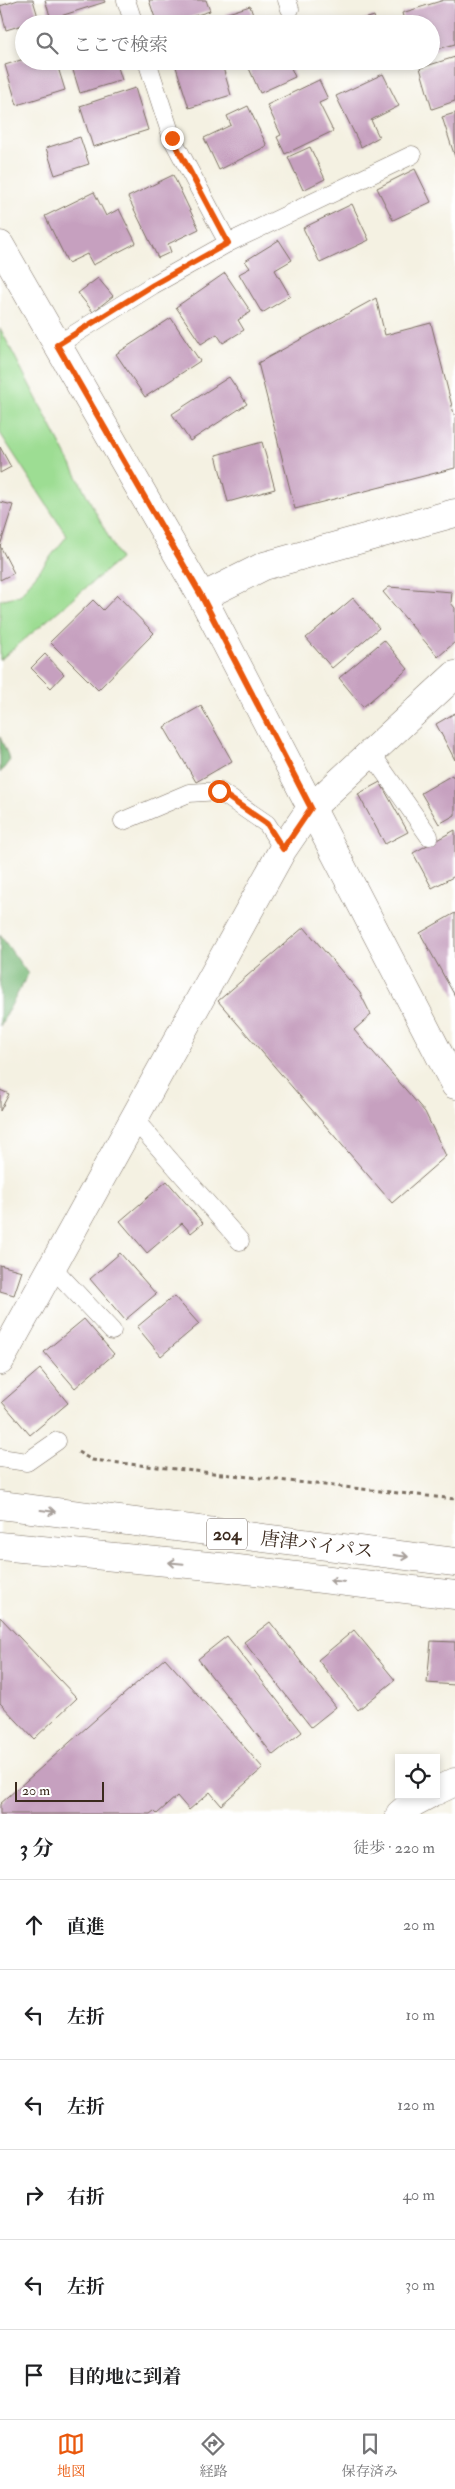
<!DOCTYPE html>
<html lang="ja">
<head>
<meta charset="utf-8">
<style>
  :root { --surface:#fff; --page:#f2f2f2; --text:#202124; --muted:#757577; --line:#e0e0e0; --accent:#ea580c }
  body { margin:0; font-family:"IM FELL Double Pica","Noto Serif JP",serif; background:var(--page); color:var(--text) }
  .controls { position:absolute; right:15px; bottom:15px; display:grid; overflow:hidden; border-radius:0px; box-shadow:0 2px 8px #0003 }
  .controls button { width:45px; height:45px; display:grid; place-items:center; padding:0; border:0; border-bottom:1px solid var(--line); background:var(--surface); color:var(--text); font:25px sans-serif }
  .scale { position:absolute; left:15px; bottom:12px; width:89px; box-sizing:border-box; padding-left:5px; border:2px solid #3b2a1e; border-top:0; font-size:14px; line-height:18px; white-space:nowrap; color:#3b2a1e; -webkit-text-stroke:4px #fff; paint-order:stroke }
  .stop { position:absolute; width:15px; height:15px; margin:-11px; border:4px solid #ea580c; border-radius:50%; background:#fff }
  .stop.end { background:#ea580c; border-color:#fff; box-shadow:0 1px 5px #0008 }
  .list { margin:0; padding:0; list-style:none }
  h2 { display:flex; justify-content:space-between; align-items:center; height:65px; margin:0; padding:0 20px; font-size:21px }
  h2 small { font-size:16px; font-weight:400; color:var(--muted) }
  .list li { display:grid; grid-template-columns:32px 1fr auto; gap:15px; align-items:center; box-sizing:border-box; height:90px; padding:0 20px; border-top:1px solid var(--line) }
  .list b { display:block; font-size:19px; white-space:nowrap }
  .list em { font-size:16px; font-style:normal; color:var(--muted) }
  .icon { flex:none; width:28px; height:28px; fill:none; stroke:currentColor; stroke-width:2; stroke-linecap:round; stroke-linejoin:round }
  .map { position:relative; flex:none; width:455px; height:1814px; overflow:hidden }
  .search { position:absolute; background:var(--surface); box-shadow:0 2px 8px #0003; left:15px; right:15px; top:15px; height:55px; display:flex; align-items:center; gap:12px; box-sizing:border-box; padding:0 18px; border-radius:28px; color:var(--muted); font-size:19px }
  .sheet { height:605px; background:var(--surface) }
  nav { display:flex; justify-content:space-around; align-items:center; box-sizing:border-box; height:70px; border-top:1px solid var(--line); background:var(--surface); font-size:14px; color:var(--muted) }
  nav a { display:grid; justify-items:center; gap:2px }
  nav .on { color:var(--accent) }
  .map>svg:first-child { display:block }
  .green { fill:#9ddd93; stroke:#6c8458 }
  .forest { fill:#7ebc7d; stroke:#5c734e }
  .building { fill:#c6a0bf }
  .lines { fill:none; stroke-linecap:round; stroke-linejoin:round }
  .service-casing { stroke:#7c7063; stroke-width:19 }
  .minor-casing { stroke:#7c7063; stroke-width:29 }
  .tertiary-casing { stroke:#7c7063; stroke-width:29 }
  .trunk-casing { stroke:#7c7063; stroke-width:29 }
  .path { stroke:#7c7063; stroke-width:3; stroke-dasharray:4 4; stroke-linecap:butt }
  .service { stroke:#fff; stroke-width:18 }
  .minor { stroke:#fff; stroke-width:28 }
  .tertiary { stroke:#fff; stroke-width:28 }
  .trunk { stroke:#fff; stroke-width:28 }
  .oneway { stroke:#a79f9a }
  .route { stroke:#ea580c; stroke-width:6 }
  .labels { text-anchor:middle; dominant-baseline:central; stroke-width:5; stroke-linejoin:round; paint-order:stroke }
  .shield { fill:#fff; stroke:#766a62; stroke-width:1 }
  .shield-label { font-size:18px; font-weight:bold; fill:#3b2a1e }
  .street-label { font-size:19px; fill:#3b2a1e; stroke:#fff }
</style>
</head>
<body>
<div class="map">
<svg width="455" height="1814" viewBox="0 0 455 1814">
  <rect width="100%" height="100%" fill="#fff"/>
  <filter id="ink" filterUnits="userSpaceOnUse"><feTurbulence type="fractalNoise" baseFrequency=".02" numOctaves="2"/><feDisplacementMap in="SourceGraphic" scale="10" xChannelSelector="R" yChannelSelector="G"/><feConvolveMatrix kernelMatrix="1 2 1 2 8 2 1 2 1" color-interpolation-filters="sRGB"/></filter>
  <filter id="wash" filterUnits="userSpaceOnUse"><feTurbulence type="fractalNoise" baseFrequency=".0096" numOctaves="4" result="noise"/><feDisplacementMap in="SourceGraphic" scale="20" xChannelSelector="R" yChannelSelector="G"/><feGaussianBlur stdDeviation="1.12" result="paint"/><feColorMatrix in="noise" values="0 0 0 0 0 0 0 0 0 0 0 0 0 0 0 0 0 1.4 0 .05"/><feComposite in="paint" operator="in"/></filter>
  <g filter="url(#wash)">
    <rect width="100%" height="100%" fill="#f4f1e2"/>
    <path class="green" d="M0 328 120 559 0 660V600L20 595 67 536 0 433Z"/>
    <g class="forest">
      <path d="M0 737 10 760 0 773Z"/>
      <path d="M0 935 28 974 0 1026Z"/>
    </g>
    <g id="blocks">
      <g class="building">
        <path d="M18 0H33L39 20 6 30 0 6Z"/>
        <path d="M45 0H104L105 2 51 19Z"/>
        <path d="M149 0H206L210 11 168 24H157Z"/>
        <path d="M444 0H455V44L431 51V24H405L402 13Z"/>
        <path d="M250 6 256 24H228L225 14Z"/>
        <path d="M374 16 376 24H352V23Z"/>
        <path d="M100 18 102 24H83V23Z"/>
        <path d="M455 57V101L432 109 420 68Z"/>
        <path d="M24 59V61H56L65 90 17 105 5 65Z"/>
        <path d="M91 61H116L122 80 80 93 72 67Z"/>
        <path d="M195 61H221L231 95 189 108 176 67Z"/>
        <path d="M259 61H288L295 77 260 93 248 66Z"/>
        <path d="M323 61H345V62L325 68Z"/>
        <path d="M383 74 399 106 371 120 379 137 361 147 336 96Z"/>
        <path d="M319 80 328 99 319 103 333 131 285 154 277 137 281 135 267 105Z"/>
        <path d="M135 88 148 130 93 147 80 106Z"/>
        <path d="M248 106 267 146 219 170 204 138 231 125 227 116Z"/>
        <path d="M455 113V157L442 117Z"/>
        <path d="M80 137 89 164 55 175 46 148Z"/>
        <path d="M310 147 325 179 303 190 288 157Z"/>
        <path d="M415 169 431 202 393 220 377 188Z"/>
        <path d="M173 175 199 229 168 244 171 252 158 258 128 197Z"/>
        <path d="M94 192 106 216 119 209 136 243 93 265 87 254 68 263 45 216Z"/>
        <path d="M352 204 369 240 320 263 303 228Z"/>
        <path d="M279 240 292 260 275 270 290 296 262 313 239 274 250 268 245 261Z"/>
        <path d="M225 273 251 312 238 320 244 330 223 343 217 334 201 344 176 307Z"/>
        <path d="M98 278 113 296 93 312 78 293Z"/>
        <path d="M376 298 385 335 431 323 455 418V468L295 509 258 363Z"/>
        <path d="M171 318 200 361 145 397 116 354Z"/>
        <path d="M229 377 247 404 190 441 172 414Z"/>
        <path d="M262 442 275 489 228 502 216 455Z"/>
        <path d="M0 447 11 467 0 473Z"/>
        <path d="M0 502 13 505 0 546Z"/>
        <path d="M0 546 14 573 0 580Z"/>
        <path d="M389 587 452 592 451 603 455 608V642L438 657 383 592Z"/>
        <path d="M117 595 154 633 98 690 50 642 93 600 103 610Z"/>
        <path d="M353 598 379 628 332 668 306 638Z"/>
        <path d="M384 640 408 669 363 707 339 678Z"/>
        <path d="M45 654 64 674 51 688 31 668Z"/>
        <path d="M201 706 232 761 196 782 164 727Z"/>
        <path d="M455 713V760L436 724Z"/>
        <path d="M452 775 455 781V815L439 824 421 793Z"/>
        <path d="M380 782 408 832 385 844 358 794Z"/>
        <path d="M455 830V876L432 888 413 853Z"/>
        <path d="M455 913V996L420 933Z"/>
        <path d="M304 927 360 993 371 1015 354 1030 425 1112 446 1156 392 1203 218 1001Z"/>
        <path d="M0 1090 9 1094 0 1111Z"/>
        <path d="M167 1181 203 1223 191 1233 182 1223 147 1253 120 1221Z"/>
        <path d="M120 1253 156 1294 125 1320 90 1279Z"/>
        <path d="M0 1265 22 1271 14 1295 0 1291Z"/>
        <path d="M174 1296 199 1324 161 1356 137 1327Z"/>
        <path d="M84 1319 114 1354 75 1388 44 1352Z"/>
        <path d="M40 1369 68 1403 30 1435 2 1402Z"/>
        <path d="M0 1617 77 1698 34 1739 0 1703Z"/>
        <path d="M270 1622 336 1707 311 1727 244 1642Z"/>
        <path d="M354 1630 395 1680 358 1710 318 1660Z"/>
        <path d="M227 1636 302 1732 273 1755 198 1659Z"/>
        <path d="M431 1641 455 1642V1685L427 1683Z"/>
        <path d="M165 1658 263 1768 221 1805 210 1792 189 1810 177 1796 157 1814 154 1811 150 1814H0V1804Z"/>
      </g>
    </g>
  </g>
  <g filter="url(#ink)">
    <use href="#blocks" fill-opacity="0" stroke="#7c7063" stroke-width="1"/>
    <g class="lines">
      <g class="service-casing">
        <g id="service">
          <path d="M126 0 134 24"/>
          <path d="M287 0 290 9"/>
          <path d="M147 61 172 138 228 243"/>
          <path d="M57 345 153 285 228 243 412 155"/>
          <path d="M371 753 429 836"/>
          <path d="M123 821 189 793 219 791 267 824 283 849"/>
          <path d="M134 1119 240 1241"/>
          <path d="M52 1267 112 1331"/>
          <path d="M0 1458 27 1462 57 1441"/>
        </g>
      </g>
      <g class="minor-casing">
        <g id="minor">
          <path d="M0 1361 283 849 311 808 455 675"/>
          <path d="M436 1791 455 1782"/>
          <path d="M400 1814 413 1803 428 1795"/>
        </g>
      </g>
      <g class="tertiary-casing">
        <g id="tertiary">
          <path d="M0 245 202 597 455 1085"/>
          <path d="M202 597 264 566 455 513"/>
        </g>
      </g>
      <g class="trunk-casing">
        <g id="trunk">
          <path d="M0 1505 455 1562"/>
          <path d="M0 1546 230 1568 455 1595"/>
        </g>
      </g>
      <path class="path" d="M78 1452 92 1460 455 1499"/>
      <use href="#service" class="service"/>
      <use href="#minor" class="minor"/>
      <use href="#tertiary" class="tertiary"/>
      <use href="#trunk" class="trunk"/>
    </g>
    <defs><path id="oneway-shaft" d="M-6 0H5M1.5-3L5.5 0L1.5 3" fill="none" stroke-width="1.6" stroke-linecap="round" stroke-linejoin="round" transform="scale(1.25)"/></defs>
    <g class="oneway">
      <use href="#oneway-shaft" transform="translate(48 1511) rotate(7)"/>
      <use href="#oneway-shaft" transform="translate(401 1556) rotate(7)"/>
      <use href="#oneway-shaft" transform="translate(176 1563) rotate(-175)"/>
      <use href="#oneway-shaft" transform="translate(337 1581) rotate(-173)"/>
    </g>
  </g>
  <g class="lines" filter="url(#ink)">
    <path class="route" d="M172 138 228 243 153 285 57 345 202 597 311 808 283 849 267 824 219 791"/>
  </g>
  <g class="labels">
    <rect class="shield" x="207" y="1518.5" width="40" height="31" rx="4"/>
    <g class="shield-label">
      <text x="227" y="1534">204</text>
    </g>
    <g class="street-label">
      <text transform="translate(317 1545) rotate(7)">唐津バイパス</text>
    </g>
  </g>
</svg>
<div class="controls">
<button><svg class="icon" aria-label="locate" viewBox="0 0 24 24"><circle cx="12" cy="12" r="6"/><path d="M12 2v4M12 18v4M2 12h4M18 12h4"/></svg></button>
</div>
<div class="scale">20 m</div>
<div class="stop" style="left:219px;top:791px"></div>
<div class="stop end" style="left:172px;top:138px"></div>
<div class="search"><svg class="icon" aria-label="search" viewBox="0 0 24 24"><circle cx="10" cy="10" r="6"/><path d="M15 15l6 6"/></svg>ここで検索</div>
</div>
<section class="sheet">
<h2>3 分<small>徒歩 · 220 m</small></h2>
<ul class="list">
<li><svg class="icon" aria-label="ahead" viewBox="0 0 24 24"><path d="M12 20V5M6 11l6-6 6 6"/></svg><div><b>直進</b></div><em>20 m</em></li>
<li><svg class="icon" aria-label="left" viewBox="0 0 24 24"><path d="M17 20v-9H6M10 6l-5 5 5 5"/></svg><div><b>左折</b></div><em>10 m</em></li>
<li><svg class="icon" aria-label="left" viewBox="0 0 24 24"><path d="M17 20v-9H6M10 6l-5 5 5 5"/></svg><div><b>左折</b></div><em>120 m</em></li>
<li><svg class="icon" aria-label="right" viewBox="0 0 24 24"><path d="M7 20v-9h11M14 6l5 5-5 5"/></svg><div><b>右折</b></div><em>40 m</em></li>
<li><svg class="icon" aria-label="left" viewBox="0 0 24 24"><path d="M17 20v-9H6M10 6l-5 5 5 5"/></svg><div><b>左折</b></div><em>30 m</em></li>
<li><svg class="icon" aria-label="arrive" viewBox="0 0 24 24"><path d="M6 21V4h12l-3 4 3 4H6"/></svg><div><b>目的地に到着</b></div></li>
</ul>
</section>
<nav>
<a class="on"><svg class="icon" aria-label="map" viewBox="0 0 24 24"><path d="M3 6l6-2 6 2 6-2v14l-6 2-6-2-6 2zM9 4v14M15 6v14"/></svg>地図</a>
<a><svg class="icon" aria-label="directions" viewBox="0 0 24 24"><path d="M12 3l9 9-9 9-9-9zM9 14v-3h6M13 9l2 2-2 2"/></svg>経路</a>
<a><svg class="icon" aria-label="saved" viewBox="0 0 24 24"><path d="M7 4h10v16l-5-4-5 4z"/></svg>保存済み</a>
</nav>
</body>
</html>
